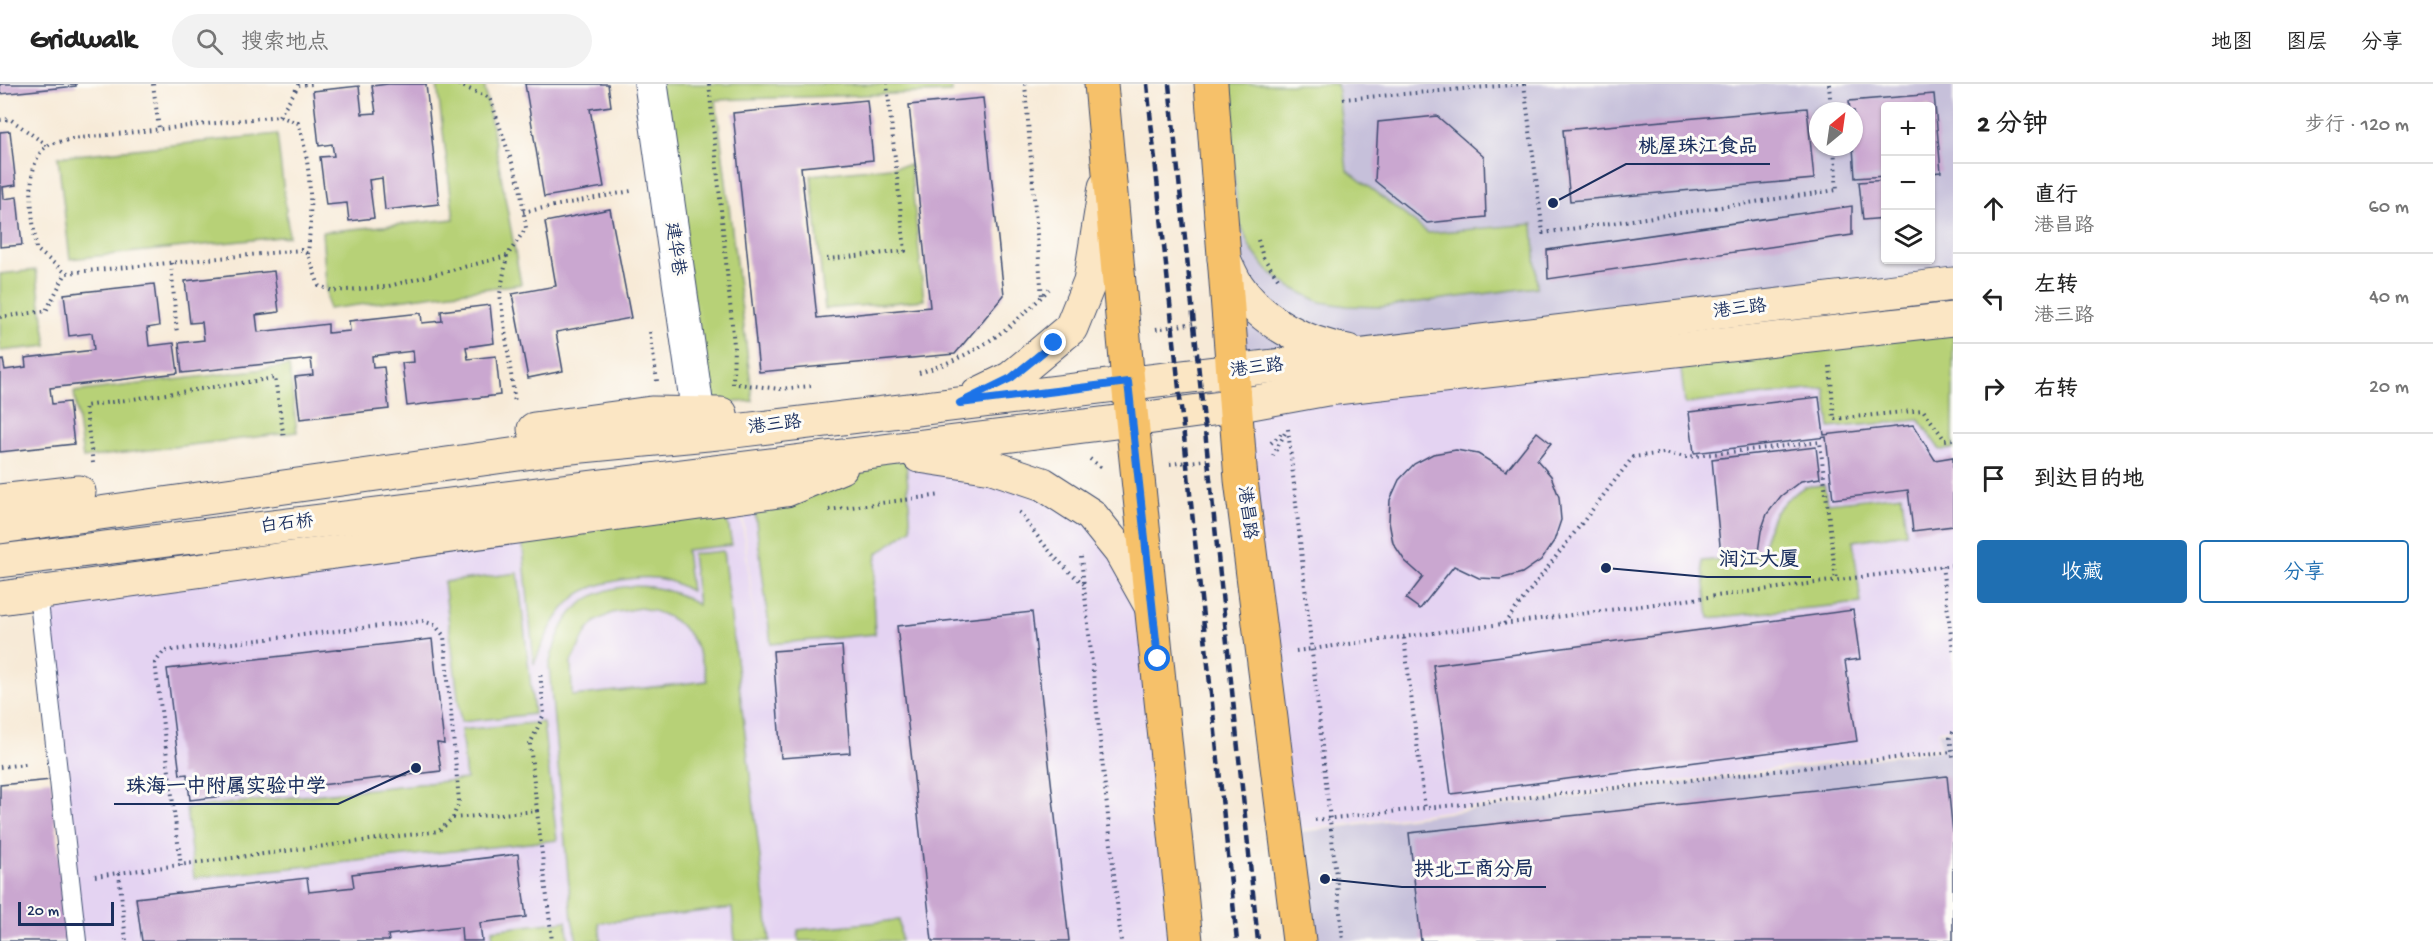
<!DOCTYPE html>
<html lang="zh">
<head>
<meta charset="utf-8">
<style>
  :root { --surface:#fff; --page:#f2f2f2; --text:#222; --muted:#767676; --line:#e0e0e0; --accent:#1f6fb2 }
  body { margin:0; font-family:"Gochi Hand","LXGW WenKai TC",sans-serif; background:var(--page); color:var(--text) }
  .controls { position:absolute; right:18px; top:18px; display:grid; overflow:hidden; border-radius:6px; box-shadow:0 2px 4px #0004 }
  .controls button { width:54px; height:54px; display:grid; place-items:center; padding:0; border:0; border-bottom:2px solid var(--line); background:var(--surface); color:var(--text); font:30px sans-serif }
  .compass { position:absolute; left:1809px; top:18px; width:54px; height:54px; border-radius:50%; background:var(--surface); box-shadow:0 2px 4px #0004; rotate:29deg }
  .scale { position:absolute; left:18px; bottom:15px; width:96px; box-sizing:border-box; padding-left:6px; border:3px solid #1b2f5e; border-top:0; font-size:16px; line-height:21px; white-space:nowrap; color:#1b2f5e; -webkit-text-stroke:4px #fdfcf7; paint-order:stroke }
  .stop { position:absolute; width:18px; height:18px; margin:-14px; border:4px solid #1a73e8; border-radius:50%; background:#fff }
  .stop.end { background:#1a73e8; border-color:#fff; box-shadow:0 2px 6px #0008 }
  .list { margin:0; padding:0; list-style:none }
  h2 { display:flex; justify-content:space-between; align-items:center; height:78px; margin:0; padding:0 24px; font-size:26px }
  h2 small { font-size:20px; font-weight:400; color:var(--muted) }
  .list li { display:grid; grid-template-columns:39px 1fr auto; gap:18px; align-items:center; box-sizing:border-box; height:90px; padding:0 24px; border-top:2px solid var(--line) }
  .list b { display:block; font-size:22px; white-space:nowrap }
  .list p { margin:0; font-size:20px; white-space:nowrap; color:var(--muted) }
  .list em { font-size:20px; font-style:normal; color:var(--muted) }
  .actions { display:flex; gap:12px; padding:18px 24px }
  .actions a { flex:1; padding:14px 0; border:2px solid var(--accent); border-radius:6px; text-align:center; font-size:21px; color:var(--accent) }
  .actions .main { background:var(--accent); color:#fff }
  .icon { flex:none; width:33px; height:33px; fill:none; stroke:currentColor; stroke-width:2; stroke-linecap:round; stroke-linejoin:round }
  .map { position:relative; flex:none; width:1953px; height:857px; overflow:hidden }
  header { display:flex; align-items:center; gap:36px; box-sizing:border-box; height:84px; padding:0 30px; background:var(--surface); border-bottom:2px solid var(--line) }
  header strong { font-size:28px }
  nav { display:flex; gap:33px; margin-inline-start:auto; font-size:21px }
  .search { width:420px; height:54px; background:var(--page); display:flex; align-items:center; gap:15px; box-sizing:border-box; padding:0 21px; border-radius:33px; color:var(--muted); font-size:22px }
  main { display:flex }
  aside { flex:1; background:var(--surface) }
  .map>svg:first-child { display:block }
  .built { fill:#e4d3f2 }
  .industrial { fill:#c6c0da; fill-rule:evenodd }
  .green { fill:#b7d177; stroke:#69806a; stroke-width:1.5; fill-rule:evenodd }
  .building { fill:#caa7d0 }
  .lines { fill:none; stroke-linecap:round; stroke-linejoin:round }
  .service-casing { stroke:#3c4b70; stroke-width:20 }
  .minor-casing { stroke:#3c4b70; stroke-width:35 }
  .secondary-casing { stroke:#3c4b70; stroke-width:35 }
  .primary-casing { stroke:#3c4b70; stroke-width:35 }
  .path { stroke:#3c4b70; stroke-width:4; stroke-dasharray:1.5 4.5; stroke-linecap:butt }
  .service { stroke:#fff; stroke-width:18 }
  .minor { stroke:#fff; stroke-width:33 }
  .secondary { stroke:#fbe6c4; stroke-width:33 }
  .primary { stroke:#f6c16b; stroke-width:33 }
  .rail { stroke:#1b2f5e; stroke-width:4.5; stroke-dasharray:9 4.5; stroke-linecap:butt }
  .route { stroke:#1a73e8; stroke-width:8 }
  .labels { text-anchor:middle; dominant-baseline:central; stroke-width:6; stroke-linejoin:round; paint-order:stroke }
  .street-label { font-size:18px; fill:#1b2f5e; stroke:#fdfcf7 }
  .leader { fill:none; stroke:#1b2f5e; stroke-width:2 }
  .callout-dot { fill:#1b2f5e; stroke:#fdfcf7; stroke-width:2 }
  .callout-label { font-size:20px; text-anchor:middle; font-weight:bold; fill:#1b2f5e; stroke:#fdfcf7; stroke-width:6; stroke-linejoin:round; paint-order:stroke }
</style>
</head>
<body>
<header>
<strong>Gridwalk</strong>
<div class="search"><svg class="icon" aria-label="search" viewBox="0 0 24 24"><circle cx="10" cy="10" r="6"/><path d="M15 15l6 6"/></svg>搜索地点</div>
<nav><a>地图</a><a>图层</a><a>分享</a></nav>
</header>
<main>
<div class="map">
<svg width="1953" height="857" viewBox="0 0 1953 857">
  <rect width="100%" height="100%" fill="#fdfcf7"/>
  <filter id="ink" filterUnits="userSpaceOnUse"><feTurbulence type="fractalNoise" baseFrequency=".0167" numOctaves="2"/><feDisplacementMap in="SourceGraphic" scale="12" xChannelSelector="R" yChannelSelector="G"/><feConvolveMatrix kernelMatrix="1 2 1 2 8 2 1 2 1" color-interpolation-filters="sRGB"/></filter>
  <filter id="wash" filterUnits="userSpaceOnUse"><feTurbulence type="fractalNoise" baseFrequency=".008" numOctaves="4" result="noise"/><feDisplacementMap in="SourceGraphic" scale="24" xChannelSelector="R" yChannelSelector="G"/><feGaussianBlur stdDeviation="1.35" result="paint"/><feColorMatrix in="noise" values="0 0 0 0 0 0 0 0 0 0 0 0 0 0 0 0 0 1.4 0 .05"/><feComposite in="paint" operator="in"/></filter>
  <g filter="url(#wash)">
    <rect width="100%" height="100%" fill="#f7ead7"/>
    <g class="built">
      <path d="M1953 238V644L1938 646 1939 664 1292 747 1238 325Z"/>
      <path d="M881 368 991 385 1090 433 1151 526 1185 857H79L39 510 739 413 759 573 741 413Z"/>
    </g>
    <g class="industrial">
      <path d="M1209 0H1953V198L1234 285ZM1886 22H1930V176H1886ZM1818 27H1854V63H1818Z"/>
      <path d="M1953 646V857H1303L1292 749 1940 666 1939 648Z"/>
    </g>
    <g class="green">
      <path d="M437 0H484L521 200 328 225 322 148 454 135Z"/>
      <path d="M658 0H951L952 8 716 16 753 317 702 320Z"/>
      <path d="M1226 0H1337L1347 86 1428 149 1533 140 1537 203 1381 223 1347 222 1320 218 1290 203 1267 186 1251 165 1238 134Z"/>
      <path d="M277 50 289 152 70 175 58 73Z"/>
      <path d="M910 81 924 216 825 225 811 91Z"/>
      <path d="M36 186 47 262 0 267V190Z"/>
      <path d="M1953 245V365L1940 366 1919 336 1830 344 1825 304 1685 320 1680 278Z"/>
      <path d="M289 282 297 348 83 374 74 308Z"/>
      <path d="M881 373 906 377 911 445 877 470 873 511 875 550 771 560 754 421Z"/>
      <path d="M1824 401 1828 419 1902 411 1906 449 1853 457 1861 519 1709 534 1702 477 1763 472 1766 449 1774 430 1786 416 1804 403Z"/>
      <path d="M725 423 732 461 686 466 691 507C680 501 668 495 656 494 634 492 591 499 575 513 554 531 544 556 534 580L522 453Z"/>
      <path d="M723 467 770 857H735L732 824 599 839 601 857H577L572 835 549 582C553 565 559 545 570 531 599 493 664 496 698 521L692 470ZM640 524C683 531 699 556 707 597L572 612 571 578 587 547 596 537 612 529Z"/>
      <path d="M518 489 534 630 461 638 444 498Z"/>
      <path d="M543 638 557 756 194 794 186 724 466 695 461 646Z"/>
      <path d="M899 836 901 857H799L798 846Z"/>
      <path d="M566 837 569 857H493L492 846Z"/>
    </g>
    <g id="blocks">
      <g class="building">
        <path d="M0 0H76V2L0 10Z"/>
        <path d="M388 0H426L439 120 385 126 382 94 369 96 374 134 349 137 347 119 326 121 320 73 334 72 332 60 319 62 313 7 359 2 362 30 376 29 372 2Z"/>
        <path d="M525 0H608L611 22 590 25 604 103 544 113Z"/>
        <path d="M1934 10 1941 88 1930 89V22H1886V92L1855 94 1853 63 1854 27H1850L1849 17Z"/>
        <path d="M983 14 1004 211 955 270 759 288 733 29 867 16 873 76 801 83 817 234 930 223 909 21Z"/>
        <path d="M1807 24 1814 95 1570 117 1563 46Z"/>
        <path d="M1437 32 1484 73 1486 133 1427 139 1375 97 1378 38Z"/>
        <path d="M10 47 16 101 3 103 4 115 17 113 22 161 0 163V48Z"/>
        <path d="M1886 96V134L1863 136 1859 98Z"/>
        <path d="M1852 122V151L1548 195 1547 166Z"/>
        <path d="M610 125 631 234 556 248 563 287 528 294 512 210 556 202 545 138Z"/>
        <path d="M274 187 279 228 256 231 258 248 328 240V249L350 247 349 237 421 229 422 239 442 237 441 227 490 221 494 259 466 263 468 275 496 272 500 311 407 322 402 279 414 278 413 267 372 272 373 284 384 283 389 325 300 335 295 293 313 291 311 275 182 289 179 259 204 256 202 238 190 239 185 197Z"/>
        <path d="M154 200 159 242 147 244 149 262 174 259 178 289 50 304 52 320 69 318 74 360 0 368V277L3 276 5 286 26 283 25 274 94 266 92 249 69 252 64 210Z"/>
        <path d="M1819 313 1824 351 1913 341 1935 376 1953 373V442L1913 447 1908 406 1833 415 1826 353 1694 369 1689 328Z"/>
        <path d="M1537 348 1551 359 1537 376 1551 392 1559 413 1561 436 1554 457 1541 476 1522 489 1500 495 1479 494 1454 482 1420 525 1406 515 1423 493 1405 477 1393 459 1389 438 1390 416 1399 396 1414 380 1433 370 1456 366 1478 370 1506 387Z"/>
        <path d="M1816 363 1820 394 1801 397 1781 412 1767 430 1761 447 1758 468 1721 472 1712 375Z"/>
        <path d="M1853 526 1860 575 1845 577 1857 657 1451 710 1433 581Z"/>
        <path d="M1032 528 1069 857H932L897 542Z"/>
        <path d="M432 555 444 660 437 659 441 687 190 716 187 690 180 691 167 585Z"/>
        <path d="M842 562 850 669 781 674 773 567Z"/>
        <path d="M1947 692 1953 749V857H1421L1409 749Z"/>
        <path d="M51 696 68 857H0V701Z"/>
        <path d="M518 770 526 833 480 839 482 857H462L461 843 388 851 389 857H142L136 814 307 794 309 808 354 803 352 790Z"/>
      </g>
    </g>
  </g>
  <g filter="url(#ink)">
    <use href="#blocks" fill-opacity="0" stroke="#3c4b70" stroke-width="1.5"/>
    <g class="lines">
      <g class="service-casing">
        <path id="service" d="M38 509 77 857"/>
      </g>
      <g class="minor-casing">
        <path id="minor" d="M651 0 698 330"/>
      </g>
      <g class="secondary-casing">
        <g id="secondary">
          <path d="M1224 175C1228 184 1232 193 1237 201 1262 238 1305 260 1348 267"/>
          <path d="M978 310 1011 294 1071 244 1090 197 1105 103"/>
          <path d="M534 345 651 329 721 330"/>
          <path d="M919 372 992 383 1043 400 1091 431 1120 467 1152 524"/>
          <path d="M0 417 79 408"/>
          <path d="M0 443 561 364 718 349 1953 200"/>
          <path d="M0 477 1132 336 1235 322 1327 305 1953 235"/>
          <path d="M0 514 786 406 841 383"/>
        </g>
      </g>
      <g class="primary-casing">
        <g id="primary">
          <path d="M1101 0 1128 298 1186 857"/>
          <path d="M1211 0 1241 396 1299 857"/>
        </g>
      </g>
      <g class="path">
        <path d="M153 0 159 45"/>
        <path d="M709 0 734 261 733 300"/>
        <path d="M1025 0 1042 214"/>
        <path d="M1524 0 1543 149 1837 106 1834 63"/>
        <path d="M1829 0 1831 27"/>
        <path d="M1343 15 1524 0"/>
        <path d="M279 32 299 1 312 0"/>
        <path d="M0 36 10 35 48 62"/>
        <path d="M523 128 631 107"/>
        <path d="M1258 156 1263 173 1280 197"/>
        <path d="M308 170C312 127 312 81 298 39L279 32 72 55C65 57 56 58 49 61 21 76 34 139 36 165L66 189 301 166 308 170 319 202 333 207 385 203 507 172 526 144 520 102 490 14 457 0"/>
        <path d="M507 172 500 210 515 319"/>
        <path d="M827 175 905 167 887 0"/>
        <path d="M171 179 177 250"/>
        <path d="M0 233 46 227 66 189"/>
        <path d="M1156 245 1196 239"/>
        <path d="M650 248 657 297"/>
        <path d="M1830 282 1834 335 1923 326 1945 356 1953 355"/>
        <path d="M919 289C976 271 1008 248 1049 205"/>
        <path d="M738 300 780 305 811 302"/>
        <path d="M1288 345 1343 857"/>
        <path d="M1271 359 1283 348"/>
        <path d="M1273 372 1286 347"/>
        <path d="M1090 375 1103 385"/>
        <path d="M93 379 85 322 275 294 284 355"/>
        <path d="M1170 380 1207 376"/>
        <path d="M829 426 941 411"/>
        <path d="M1019 428C1042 458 1054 476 1084 500"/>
        <path d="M1081 473 1121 857"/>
        <path d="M1942 482 1953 566"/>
        <path d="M1504 540 1633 373 1664 369 1686 373 1820 358 1836 497"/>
        <path d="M1404 554 1425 725"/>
        <path d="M1296 567 1953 481"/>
        <path d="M1953 648 1950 654 1953 673"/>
        <path d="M0 683 26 680"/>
        <path d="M537 727 530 660 544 630 540 588"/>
        <path d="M453 734 537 727 552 857"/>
        <path d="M1315 736 1952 668"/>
        <path d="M119 789 126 857"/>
        <path d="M95 792 439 747 453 734 459 717 444 552 435 541 423 537 164 567 155 579 181 782"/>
      </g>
      <use href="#service" class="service"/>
      <use href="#minor" class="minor"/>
      <use href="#secondary" class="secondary"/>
      <use href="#primary" class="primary"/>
      <g class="rail">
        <path d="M1147 0 1237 857"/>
        <path d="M1169 0 1258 857"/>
      </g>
    </g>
  </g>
  <g class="lines" filter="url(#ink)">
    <path class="route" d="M1054 259 1011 294 960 319 1128 298 1158 575"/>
  </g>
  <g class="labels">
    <g class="street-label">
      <text transform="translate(674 165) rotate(82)">建华巷</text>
      <text transform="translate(1740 226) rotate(-7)">港三路</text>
      <text transform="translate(1257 285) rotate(-7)">港三路</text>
      <text transform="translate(775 342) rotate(-7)">港三路</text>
      <text transform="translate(1246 429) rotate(83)">港昌路</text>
      <text transform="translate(287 441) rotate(-7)">白石桥</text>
    </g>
  </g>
  <path class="leader" d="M1553 119L1626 80H1770M1606 484L1707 493H1811M416 684L338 720H114M1325 795L1402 803H1546"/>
  <g class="callout-dot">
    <circle cx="1553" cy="119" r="6"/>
    <circle cx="1606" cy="484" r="6"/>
    <circle cx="416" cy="684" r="6"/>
    <circle cx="1325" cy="795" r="6"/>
  </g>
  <g class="callout-label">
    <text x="1698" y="68">桃屋珠江食品</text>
    <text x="1759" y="481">润江大厦</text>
    <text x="226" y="708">珠海一中附属实验中学</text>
    <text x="1474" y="791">拱北工商分局</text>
  </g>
</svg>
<div class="controls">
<button>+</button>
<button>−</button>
<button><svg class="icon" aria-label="layers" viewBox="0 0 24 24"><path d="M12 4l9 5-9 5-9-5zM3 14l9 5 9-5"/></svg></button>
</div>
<svg class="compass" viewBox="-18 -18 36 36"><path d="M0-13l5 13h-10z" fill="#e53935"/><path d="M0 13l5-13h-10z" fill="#767676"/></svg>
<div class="scale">20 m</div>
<div class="stop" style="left:1158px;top:575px"></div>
<div class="stop end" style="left:1054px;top:259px"></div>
</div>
<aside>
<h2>2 分钟<small>步行 · 120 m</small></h2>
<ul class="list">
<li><svg class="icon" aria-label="ahead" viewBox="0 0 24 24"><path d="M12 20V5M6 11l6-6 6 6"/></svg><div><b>直行</b><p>港昌路</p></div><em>60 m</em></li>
<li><svg class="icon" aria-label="left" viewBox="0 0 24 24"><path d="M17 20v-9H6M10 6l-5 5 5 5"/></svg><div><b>左转</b><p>港三路</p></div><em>40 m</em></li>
<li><svg class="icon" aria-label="right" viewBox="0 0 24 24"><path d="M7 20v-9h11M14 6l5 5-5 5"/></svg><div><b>右转</b></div><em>20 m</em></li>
<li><svg class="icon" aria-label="arrive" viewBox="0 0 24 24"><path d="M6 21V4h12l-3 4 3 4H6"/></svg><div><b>到达目的地</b></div></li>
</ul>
<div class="actions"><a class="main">收藏</a><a>分享</a></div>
</aside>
</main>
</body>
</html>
